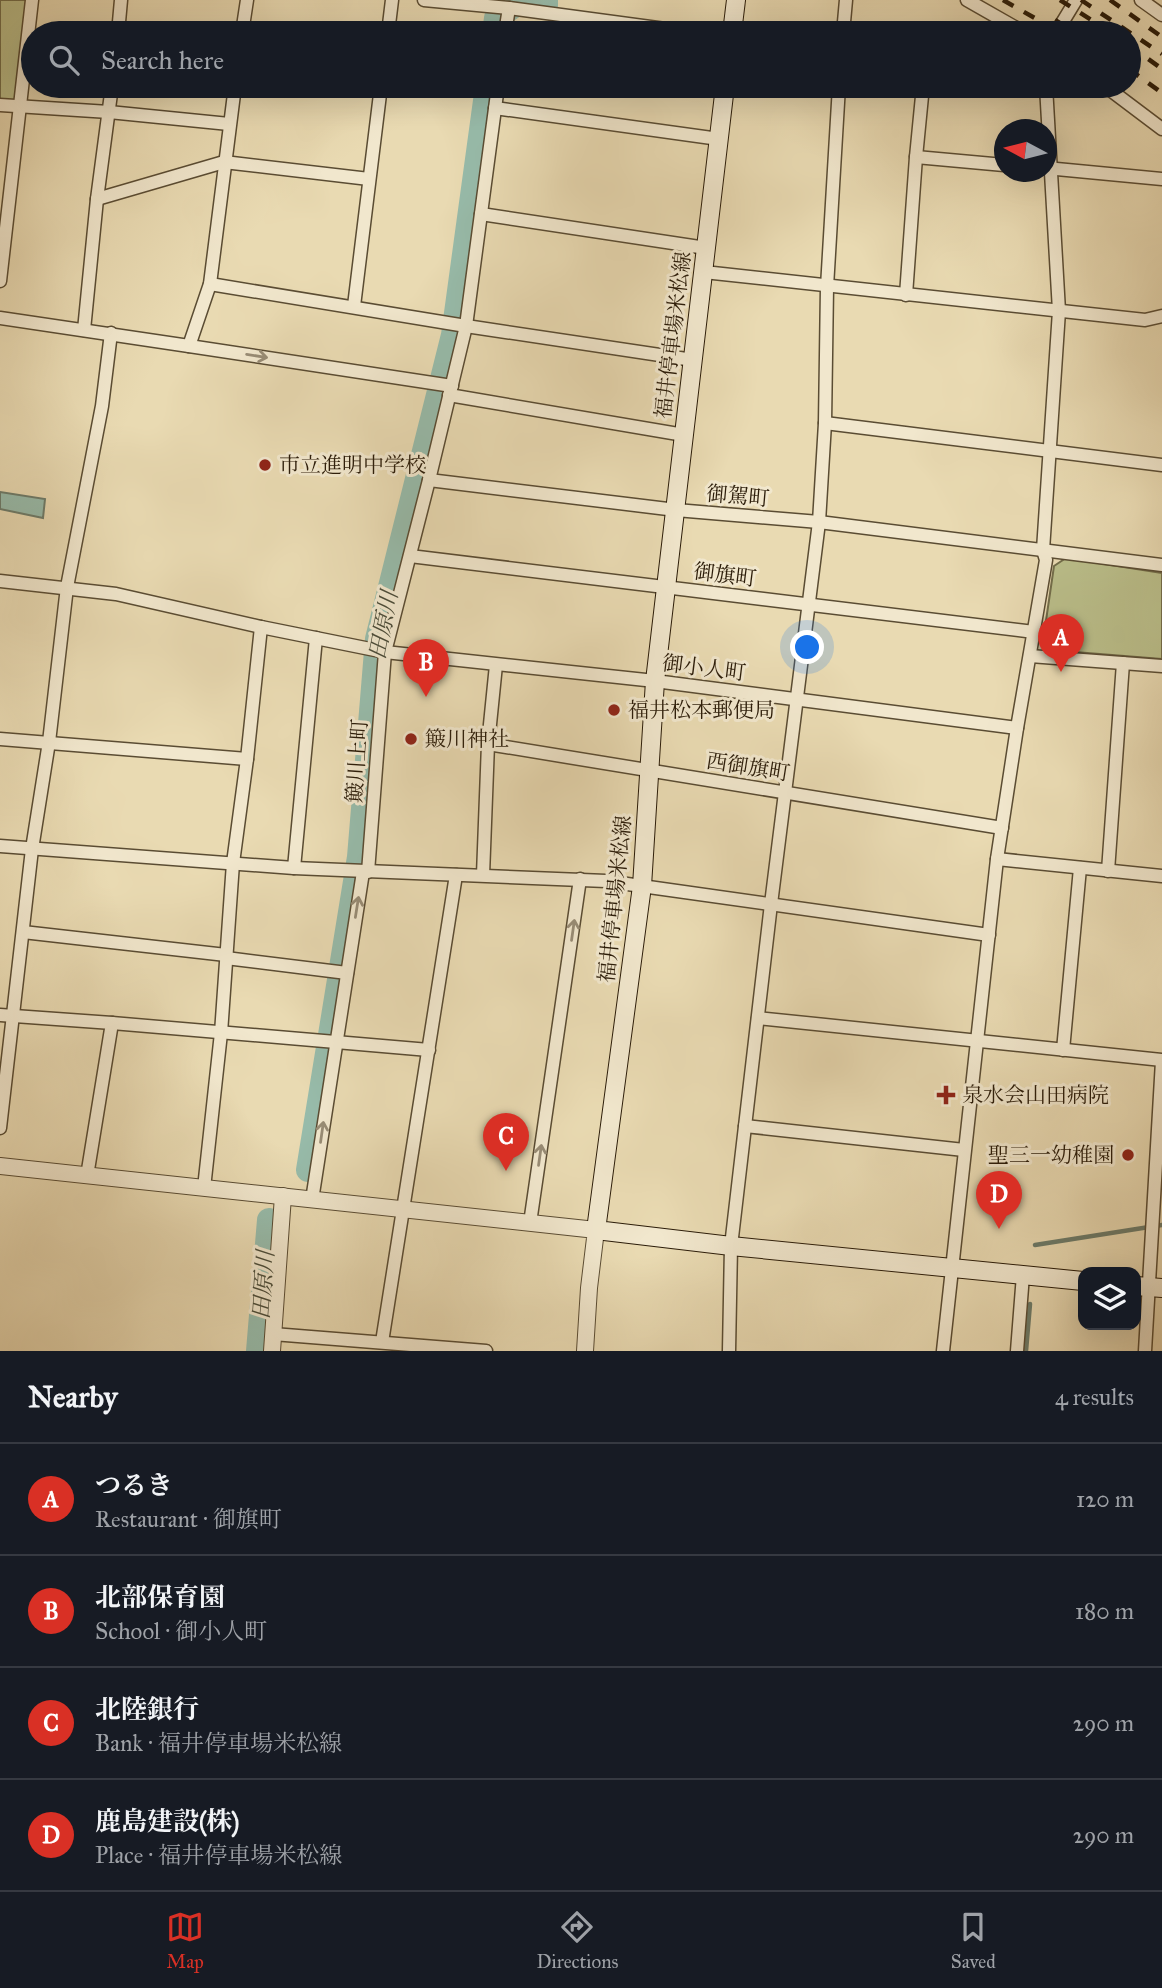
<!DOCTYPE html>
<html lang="en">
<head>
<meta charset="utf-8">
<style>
  :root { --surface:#171b24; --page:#20242c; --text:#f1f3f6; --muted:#9ea1a6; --line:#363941; --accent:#d93025 }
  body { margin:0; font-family:"IM FELL Great Primer","Noto Serif JP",serif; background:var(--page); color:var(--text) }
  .controls { position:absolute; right:21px; bottom:21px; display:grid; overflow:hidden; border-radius:14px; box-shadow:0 7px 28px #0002 }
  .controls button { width:63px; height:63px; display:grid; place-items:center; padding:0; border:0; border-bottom:2px solid var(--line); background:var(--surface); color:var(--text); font:35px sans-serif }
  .compass { position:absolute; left:994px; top:119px; width:63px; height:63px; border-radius:50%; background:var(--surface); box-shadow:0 7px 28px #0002; rotate:277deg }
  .you { position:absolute; left:808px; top:648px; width:24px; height:24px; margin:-18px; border:5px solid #fff; border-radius:50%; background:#1a73e8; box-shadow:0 0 0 10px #1a73e833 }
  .badge { display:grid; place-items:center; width:46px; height:46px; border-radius:50%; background:var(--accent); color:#fff; font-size:23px; font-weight:700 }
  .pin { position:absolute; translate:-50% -58px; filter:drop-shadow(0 2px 4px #0008) }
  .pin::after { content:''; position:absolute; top:37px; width:24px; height:21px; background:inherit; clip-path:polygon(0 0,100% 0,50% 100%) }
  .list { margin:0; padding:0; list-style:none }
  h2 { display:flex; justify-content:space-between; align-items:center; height:91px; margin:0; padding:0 28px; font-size:30px }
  h2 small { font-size:23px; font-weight:400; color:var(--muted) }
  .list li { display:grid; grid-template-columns:46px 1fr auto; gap:21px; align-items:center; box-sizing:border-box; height:112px; padding:0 28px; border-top:2px solid var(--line) }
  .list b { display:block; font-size:26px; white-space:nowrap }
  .list p { margin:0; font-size:23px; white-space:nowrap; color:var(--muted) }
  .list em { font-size:23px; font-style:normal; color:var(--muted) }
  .icon { flex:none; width:38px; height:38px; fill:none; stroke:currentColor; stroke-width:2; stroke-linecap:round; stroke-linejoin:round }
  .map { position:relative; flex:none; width:1162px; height:1351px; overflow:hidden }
  .search { position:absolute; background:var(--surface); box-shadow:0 7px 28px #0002; left:21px; right:21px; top:21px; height:77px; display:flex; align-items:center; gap:18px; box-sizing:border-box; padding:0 24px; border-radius:38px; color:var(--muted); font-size:26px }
  .sheet { height:539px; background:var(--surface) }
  nav { display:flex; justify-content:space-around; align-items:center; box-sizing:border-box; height:98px; border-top:2px solid var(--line); background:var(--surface); font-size:19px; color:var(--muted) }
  nav a { display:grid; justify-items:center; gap:4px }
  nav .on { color:var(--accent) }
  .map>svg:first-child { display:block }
  .green { fill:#babe8a; stroke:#726d4a; stroke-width:2 }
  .water { fill:#97bbaa; stroke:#6c7b6a; stroke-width:2 }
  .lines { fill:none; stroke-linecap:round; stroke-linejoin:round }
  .stream { stroke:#6c7b6a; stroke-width:4.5 }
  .river { stroke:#97bbaa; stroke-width:24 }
  .minor-casing { stroke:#5a4c33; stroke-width:15 }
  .tertiary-casing { stroke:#5a4c33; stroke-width:18 }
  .secondary-casing { stroke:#2b1c09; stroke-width:20 }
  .minor { stroke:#f1e7cd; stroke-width:12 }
  .tertiary { stroke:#f1e7cd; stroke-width:16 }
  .secondary { stroke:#f1e7cd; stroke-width:18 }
  .rail { stroke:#2b1c09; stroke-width:4.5; stroke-dasharray:12 12; stroke-linecap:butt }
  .oneway { stroke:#988c75 }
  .poi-dot { fill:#8f2418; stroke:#f1e7cd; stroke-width:2.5 }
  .labels { text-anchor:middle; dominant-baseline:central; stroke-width:6; stroke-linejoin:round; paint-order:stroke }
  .street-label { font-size:21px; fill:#2b1c09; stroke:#f1e7cd }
  .poi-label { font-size:21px; fill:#2b1c09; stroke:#f1e7cd; text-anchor:start }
  .water-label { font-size:23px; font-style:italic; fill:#4b4c39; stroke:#f1e7cd }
</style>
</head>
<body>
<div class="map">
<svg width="1162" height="1351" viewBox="0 0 1162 1351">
  <rect width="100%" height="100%" fill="#e9dab2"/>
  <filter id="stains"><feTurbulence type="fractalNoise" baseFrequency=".00286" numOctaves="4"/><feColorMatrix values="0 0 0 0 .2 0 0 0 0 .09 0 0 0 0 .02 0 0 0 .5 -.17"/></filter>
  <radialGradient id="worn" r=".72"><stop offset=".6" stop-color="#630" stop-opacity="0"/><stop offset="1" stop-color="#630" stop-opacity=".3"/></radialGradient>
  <g class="green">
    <path d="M0 0H32L21 106 0 105Z"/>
    <path d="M1066 558 1162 573V659L1050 650 1043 641 1054 566Z"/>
  </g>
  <path class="water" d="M0 492 45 499 43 518 0 509Z"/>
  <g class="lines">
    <g class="stream">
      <path d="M1035 1245 1162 1225"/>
      <path d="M1026 1351 1030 1304"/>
    </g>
    <g class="river">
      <path d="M494 33 496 18 522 1 546 5V0"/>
      <path d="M308 1170 359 857 377 639 453 335 487 86"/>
      <path d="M258 1351 269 1220"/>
    </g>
    <g class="minor-casing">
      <g id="minor">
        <path d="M424 0 509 8 695 33"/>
        <path d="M967 0 1025 33"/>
        <path d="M1141 0 1162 15"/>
        <path d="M118 33 121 0"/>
        <path d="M242 33 247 0"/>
        <path d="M388 33 392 0"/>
        <path d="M505 33 509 8"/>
        <path d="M843 33 846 0"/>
        <path d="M1056 33 1076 0"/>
        <path d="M1105 86 1162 129"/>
        <path d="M0 105 109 112 229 124"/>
        <path d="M495 108 719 139"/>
        <path d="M916 157 1004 165"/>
        <path d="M1046 168 1162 179"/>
        <path d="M97 199 224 162 369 179"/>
        <path d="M481 214 706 248"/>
        <path d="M704 272 1145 320 1162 316"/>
        <path d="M0 281 32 0"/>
        <path d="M210 284 466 326 693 360"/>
        <path d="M906 295 916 157 923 86"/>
        <path d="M354 306 381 86"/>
        <path d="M0 318 189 346 210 284 235 86"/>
        <path d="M84 330 97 199 112 86"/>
        <path d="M189 346 452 386"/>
        <path d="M449 395 684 435"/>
        <path d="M825 423 1162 465"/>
        <path d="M429 480 676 510 819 522 1162 565"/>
        <path d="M410 556 1034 632"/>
        <path d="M0 581 116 594 261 627 385 652 655 681 1017 728"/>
        <path d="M1030 656 1162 666"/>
        <path d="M0 739 247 759"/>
        <path d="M488 744 1002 828"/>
        <path d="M0 846 294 868 606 881 989 935"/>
        <path d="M997 859 1162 876"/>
        <path d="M294 868 316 638"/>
        <path d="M1108 871 1123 663"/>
        <path d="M368 872 385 652 429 480 466 326 498 86"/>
        <path d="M483 875 488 744 496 665"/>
        <path d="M23 932 226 955"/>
        <path d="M226 958 347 973"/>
        <path d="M0 1015 112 1023 429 1050"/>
        <path d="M758 1018 1162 1060"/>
        <path d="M1063 1050 1080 868"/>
        <path d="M745 1126 964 1150"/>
        <path d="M0 1128 32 849 49 742 67 587 102 406 111 333"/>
        <path d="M87 1176 112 1023"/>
        <path d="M204 1188 221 1033 233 863 247 759 261 627"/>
        <path d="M312 1200 363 872"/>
        <path d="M530 1223 580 879"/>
        <path d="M273 1334 486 1351"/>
        <path d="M382 1342 456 875"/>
        <path d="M729 1351 731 1246 771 904 819 522 825 423 827 287 839 86"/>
        <path d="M943 1351 997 859 1017 728 1046 560 1043 550 1059 311 1046 86"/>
        <path d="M1017 1351 1023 1275"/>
        <path d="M1145 1351 1162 1061"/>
      </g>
    </g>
    <g class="tertiary-casing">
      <g id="tertiary">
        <path d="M0 1166 596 1230 589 1288 585 1351"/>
        <path d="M272 1351 283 1196"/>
      </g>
    </g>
    <g class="secondary-casing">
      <g id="secondary">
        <path d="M732 33 736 0"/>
        <path d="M725 86 655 681 642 886 596 1230 731 1246 1083 1281"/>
        <path d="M1136 1286 1162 1288"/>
      </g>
    </g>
    <use href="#minor" class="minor"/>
    <use href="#tertiary" class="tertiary"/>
    <use href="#secondary" class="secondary"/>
    <g class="rail">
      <path d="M1003 0 1061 33"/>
      <path d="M1060 0 1112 33"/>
      <path d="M1081 0 1162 54"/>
      <path d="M1110 0 1162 37"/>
      <path d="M1055 20 1076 33"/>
      <path d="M1129 45 1162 69"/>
      <path d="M1129 69 1162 93"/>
    </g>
  </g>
  <defs><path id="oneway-shaft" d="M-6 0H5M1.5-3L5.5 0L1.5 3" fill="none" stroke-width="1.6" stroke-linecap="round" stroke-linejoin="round" transform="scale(1.75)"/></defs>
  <g class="oneway">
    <use href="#oneway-shaft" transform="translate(257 356) rotate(9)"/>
    <use href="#oneway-shaft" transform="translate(357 907) rotate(-81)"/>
    <use href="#oneway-shaft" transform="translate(573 930) rotate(-82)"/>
    <use href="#oneway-shaft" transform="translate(322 1132) rotate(-82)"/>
    <use href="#oneway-shaft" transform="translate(540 1155) rotate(-82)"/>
  </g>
  <g class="poi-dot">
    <circle cx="265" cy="465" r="7"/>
    <circle cx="614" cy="710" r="7"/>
    <circle cx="411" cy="739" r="7"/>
    <path d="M942.5 1084.5h7v7h7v7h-7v7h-7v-7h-7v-7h7z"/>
    <circle cx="1128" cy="1155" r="7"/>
  </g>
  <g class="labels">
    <g class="street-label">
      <text transform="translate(673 335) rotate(-83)">福井停車場米松線</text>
      <text transform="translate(738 496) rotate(5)">御駕町</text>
      <text transform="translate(725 575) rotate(7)">御旗町</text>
      <text transform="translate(704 668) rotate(7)">御小人町</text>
      <text transform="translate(357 761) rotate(-86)">簸川上町</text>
      <text transform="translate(748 767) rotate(9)">西御旗町</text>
      <text transform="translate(615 899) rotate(-84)">福井停車場米松線</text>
    </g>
    <g class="poi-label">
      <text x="279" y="465">市立進明中学校</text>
      <text x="628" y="710">福井松本郵便局</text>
      <text x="425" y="739">簸川神社</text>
      <text x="962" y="1095">泉水会山田病院</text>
      <text x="1114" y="1155" text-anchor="end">聖三一幼稚園</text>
    </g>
    <g class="water-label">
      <text transform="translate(383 625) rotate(-79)">田原川</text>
      <text transform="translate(263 1285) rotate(-86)">田原川</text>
    </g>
  </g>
  <rect width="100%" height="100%" filter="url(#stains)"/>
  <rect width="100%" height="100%" fill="url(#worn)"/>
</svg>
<div class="controls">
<button><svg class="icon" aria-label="layers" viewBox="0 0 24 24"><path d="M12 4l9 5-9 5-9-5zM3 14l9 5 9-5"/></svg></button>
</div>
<svg class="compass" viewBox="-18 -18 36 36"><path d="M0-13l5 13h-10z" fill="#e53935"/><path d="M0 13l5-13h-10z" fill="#9ea1a6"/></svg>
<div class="you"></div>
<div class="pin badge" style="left:1061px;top:672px">A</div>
<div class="pin badge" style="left:426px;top:697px">B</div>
<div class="pin badge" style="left:506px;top:1171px">C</div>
<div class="pin badge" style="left:999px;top:1229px">D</div>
<div class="search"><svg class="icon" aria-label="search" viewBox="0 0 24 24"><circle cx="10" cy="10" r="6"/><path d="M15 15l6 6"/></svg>Search here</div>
</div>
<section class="sheet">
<h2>Nearby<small>4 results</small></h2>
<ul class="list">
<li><span class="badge">A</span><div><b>つるき</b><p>Restaurant · 御旗町</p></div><em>120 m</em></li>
<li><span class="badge">B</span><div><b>北部保育園</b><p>School · 御小人町</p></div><em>180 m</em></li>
<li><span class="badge">C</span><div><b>北陸銀行</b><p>Bank · 福井停車場米松線</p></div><em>290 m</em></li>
<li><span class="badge">D</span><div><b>鹿島建設(株)</b><p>Place · 福井停車場米松線</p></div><em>290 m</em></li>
</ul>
</section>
<nav>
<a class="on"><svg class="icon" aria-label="map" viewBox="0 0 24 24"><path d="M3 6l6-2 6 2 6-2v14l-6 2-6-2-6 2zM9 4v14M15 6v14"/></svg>Map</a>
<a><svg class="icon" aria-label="directions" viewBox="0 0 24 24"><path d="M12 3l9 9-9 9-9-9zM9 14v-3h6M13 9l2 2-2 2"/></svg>Directions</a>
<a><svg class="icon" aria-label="saved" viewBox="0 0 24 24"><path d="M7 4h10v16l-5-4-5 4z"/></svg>Saved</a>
</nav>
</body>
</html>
